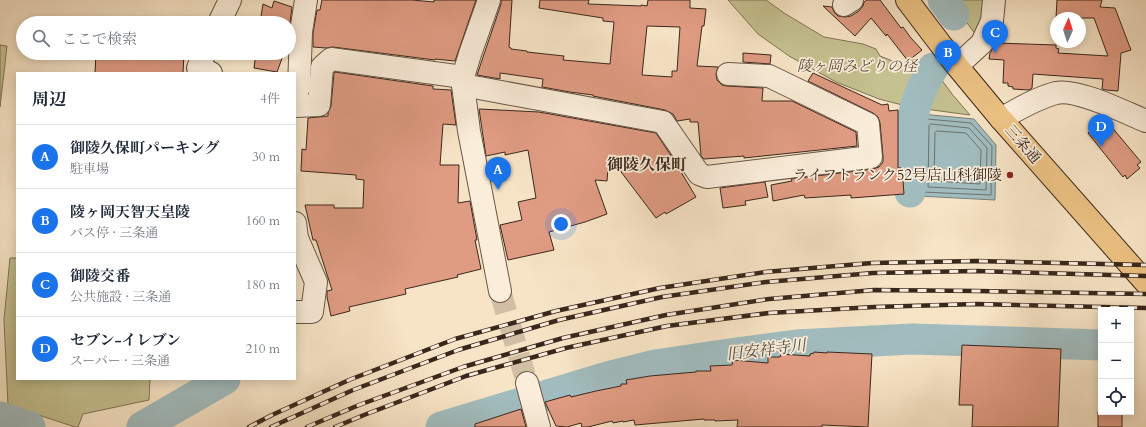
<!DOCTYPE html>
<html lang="ja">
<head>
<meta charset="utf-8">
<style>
  :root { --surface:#fff; --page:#f2f2f3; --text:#1f2937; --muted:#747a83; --line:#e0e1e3; --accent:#1a73e8 }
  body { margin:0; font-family:Cardo,"Noto Serif JP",serif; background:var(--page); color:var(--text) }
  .controls { position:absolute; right:12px; bottom:12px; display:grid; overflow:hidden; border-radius:0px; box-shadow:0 2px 10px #0003 }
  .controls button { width:36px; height:36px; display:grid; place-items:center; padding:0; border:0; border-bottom:1px solid var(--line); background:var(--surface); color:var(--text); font:20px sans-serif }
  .compass { position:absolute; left:1050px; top:12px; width:36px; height:36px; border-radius:50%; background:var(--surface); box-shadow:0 2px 10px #0003; rotate:3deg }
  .you { position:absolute; left:561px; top:224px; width:14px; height:14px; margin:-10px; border:3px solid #fff; border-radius:50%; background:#1a73e8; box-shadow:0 0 0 6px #1a73e833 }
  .badge { display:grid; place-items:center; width:26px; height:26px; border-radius:50%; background:var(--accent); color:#fff; font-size:13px; font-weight:700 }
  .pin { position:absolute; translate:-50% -33px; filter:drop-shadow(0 1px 2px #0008) }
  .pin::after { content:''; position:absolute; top:21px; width:14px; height:12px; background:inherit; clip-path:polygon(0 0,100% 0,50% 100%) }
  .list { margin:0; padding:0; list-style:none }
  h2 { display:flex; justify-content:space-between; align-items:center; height:52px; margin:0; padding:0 16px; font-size:17px }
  h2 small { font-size:13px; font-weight:400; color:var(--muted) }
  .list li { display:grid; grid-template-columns:26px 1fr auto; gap:12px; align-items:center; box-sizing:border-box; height:64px; padding:0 16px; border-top:1px solid var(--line) }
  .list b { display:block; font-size:15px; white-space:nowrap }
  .list p { margin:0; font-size:13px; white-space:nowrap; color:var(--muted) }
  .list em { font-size:13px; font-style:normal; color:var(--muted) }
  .icon { flex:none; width:22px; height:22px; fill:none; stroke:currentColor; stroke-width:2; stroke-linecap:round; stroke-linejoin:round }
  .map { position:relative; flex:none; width:1146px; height:427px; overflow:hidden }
  .search { position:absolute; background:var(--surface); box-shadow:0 2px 10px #0003; left:16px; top:16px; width:280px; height:44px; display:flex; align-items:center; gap:10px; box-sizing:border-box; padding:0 14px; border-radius:22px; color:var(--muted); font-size:15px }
  .panel { position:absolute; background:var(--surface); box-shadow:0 2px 10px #0003; left:16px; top:72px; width:280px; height:308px; border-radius:0px }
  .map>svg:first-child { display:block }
  .green { fill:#c5c190; stroke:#807456 }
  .water { fill:#a1bcbe; stroke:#78807d }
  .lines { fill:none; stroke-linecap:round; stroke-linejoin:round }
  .shore { stroke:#6e726d; stroke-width:1 }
  .river { stroke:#a1bcbe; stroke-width:31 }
  .building { fill:#e09c83; stroke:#3a271c; fill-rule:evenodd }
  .minor-tunnel { stroke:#d1bea4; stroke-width:22; stroke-dasharray:22 11; stroke-linecap:butt }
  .minor-casing { stroke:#695646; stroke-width:24 }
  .major-casing { stroke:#3a271c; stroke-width:24 }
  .minor { stroke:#faedda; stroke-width:22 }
  .major { stroke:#ecc283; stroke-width:22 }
  .rail-casing { stroke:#3a271c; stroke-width:4.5 }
  .rail { stroke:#faedda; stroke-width:3; stroke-dasharray:9; stroke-linecap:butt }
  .poi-dot { fill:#8f2418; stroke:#faedda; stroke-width:1.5 }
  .labels { text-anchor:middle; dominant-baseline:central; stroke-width:3.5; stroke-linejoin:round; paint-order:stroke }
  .park-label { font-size:15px; font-style:italic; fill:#5d4e39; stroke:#faedda }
  .street-label { font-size:15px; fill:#3a271c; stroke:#faedda }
  .poi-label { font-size:15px; fill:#3a271c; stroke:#faedda; text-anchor:end }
  .neighbourhood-label { font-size:16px; font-weight:bold; fill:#3a271c; stroke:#faedda }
  .water-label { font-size:16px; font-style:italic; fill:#544c44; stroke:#faedda }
</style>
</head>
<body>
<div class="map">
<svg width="1146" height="427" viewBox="0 0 1146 427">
  <rect width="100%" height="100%" fill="#f7e4c6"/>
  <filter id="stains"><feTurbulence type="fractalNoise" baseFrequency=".005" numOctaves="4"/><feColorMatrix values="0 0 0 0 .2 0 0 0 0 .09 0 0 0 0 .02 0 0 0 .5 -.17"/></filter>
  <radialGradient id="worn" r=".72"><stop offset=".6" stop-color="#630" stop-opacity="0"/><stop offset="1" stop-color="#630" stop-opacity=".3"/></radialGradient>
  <g class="green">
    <path d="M728 0H766L784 13 824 37 863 44 876 49 880 56 895 62 935 71 952 94 970 115 910 107 879 99 836 82 789 56 758 34Z"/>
    <path d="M950 0H988L976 35Z"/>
    <path d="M0 45 7 46 0 107Z"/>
    <path d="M10 258H17V379H150L149 400 83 414 78 427H75L8 405 4 320Z"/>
  </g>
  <path class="water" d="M921 114 974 119 996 145 995 200 918 196Z"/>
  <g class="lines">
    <g class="shore">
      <path d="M927 119 971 123 992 146 991 195 922 192 924 121Z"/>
      <path d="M931 124 969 128 987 148 986 190 928 187 929 126Z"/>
      <path d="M937 131 966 133 981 150 980 184 934 181 935 133Z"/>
    </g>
    <g class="river">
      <path d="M943 0 954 15"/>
      <path d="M910 192C910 162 907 128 918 99 921 88 927 78 933 68"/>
      <path d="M0 417 30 427"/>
      <path d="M142 427 225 379"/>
      <path d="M441 427 607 377 655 365 736 353 796 345 912 339 1101 345"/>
    </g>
  </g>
  <g class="building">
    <path d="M322 0H412L434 2V0H476L455 61 435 59V60L333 47 326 48 313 47V33L317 10H320Z"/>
    <path d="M501 0H512L509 47 511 48V49L527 51V52L564 56 563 60 610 64 614 22 603 21V18L539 8 540 0H589L588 4 641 6V5L647 6 648 0H690V8L706 9 704 26H702L697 66 718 67 716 74 717 80 722 85 727 86 763 88 762 101H792L856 132 857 146 744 158V156L704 159 701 156 698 122H690V119L677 121 673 114 665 110 593 96V95L570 92 542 87 543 79 500 73V79L477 75 501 4ZM647 26 680 27 677 71H672V77L642 75Z"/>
    <path d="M867 0H880L901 28 903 27 911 38 922 50 908 61 887 34 886 36 871 18 855 36 823 6 832 7 834 12 838 16 845 17 851 16 859 11 863 6 864 2Z"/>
    <path d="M1057 0H1102L1100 7 1115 8 1131 50 1121 53 1118 91 1106 90 1102 89 1103 79 1033 74 1032 88 1029 90 1013 89V87L1008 86V83H1003L1004 60 989 59 990 53 996 43 1056 45V48L1059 49 1058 53 1108 56 1094 18H1056Z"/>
    <path d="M274 1 292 7 290 23H260L263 4 272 8Z"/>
    <path d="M96 53H184L183 73H95Z"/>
    <path d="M256 53H284L277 72 254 68Z"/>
    <path d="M743 53 771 55 770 64 743 62Z"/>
    <path d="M335 72 433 86V89L451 90 456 125 443 124 440 165H459L458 203 470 201 477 240H475L481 269 457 275 458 277 405 289 406 294 349 307 350 311 331 316 327 297V291L332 290 316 240H313L305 205H334V208H363L364 180 356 179V175L301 171 302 149 306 150 308 118 328 116V113L331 106 334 73Z"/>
    <path d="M813 73 882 105 888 104 889 111 898 110V168H902L904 194 851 198V195L805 198 804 195 773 201 771 185 792 181 791 179 873 169 879 167 883 162V156L880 123 878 117 873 113 808 81Z"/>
    <path d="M479 109 539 112 656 133 672 157 696 197 666 214 665 212 656 218 609 156 607 181 595 180 607 214 585 222 549 232 554 250 508 260 500 225 522 220 518 202 536 198 528 150 505 155V152L486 156Z"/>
    <path d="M1105 119 1141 162 1137 165 1140 168 1127 179 1125 175 1123 177 1088 133Z"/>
    <path d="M765 182 768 197 745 201 746 205 723 208 720 188Z"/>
    <path d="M962 345 1061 349 1058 427H972L973 405H959Z"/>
    <path d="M814 352 827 353V352L872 354 868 427 822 425V427H737L738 420 715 421V420H704V419L635 425 634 420 623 422V421L613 423 612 421 588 427H582L581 423 567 427 556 426 545 402 570 395 571 397 596 391 621 386V384H627L626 380 650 376 696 372V371H711L710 366 732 365 733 360 768 363V357H780L781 354 810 356V354L814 353Z"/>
    <path d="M521 409 526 427H475V424Z"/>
    <rect x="1098" y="412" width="24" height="15"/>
  </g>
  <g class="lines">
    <path class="minor-tunnel" d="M500 291 527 383"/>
    <g class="minor-casing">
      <g id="minor">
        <path d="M489 0 470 54 463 77V85L469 131 500 291"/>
        <path d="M844 5 852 0"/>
        <path d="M219 23 230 0"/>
        <path d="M205 53 198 68 211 73"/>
        <path d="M957 66 982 43 992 21 994 0"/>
        <path d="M463 85 663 122 699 174 707 177 871 157 868 124 769 76 728 74"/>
        <path d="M295 96 299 87 301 32 306 0"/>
        <path d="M295 106 319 105 322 67 331 59 463 77"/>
        <path d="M1001 119C1018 109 1037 98 1056 93 1077 88 1126 113 1146 121"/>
        <path d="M295 223 297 238 316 282 312 312H295"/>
        <path d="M527 383 539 427"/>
      </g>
    </g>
    <g class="major-casing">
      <path id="major" d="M907 0 957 66 1001 119 1146 283"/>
    </g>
    <use href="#minor" class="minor"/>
    <use href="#major" class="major"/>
    <g class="rail-casing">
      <g id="rail">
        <path d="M249 427 272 415 349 380 455 339 556 311 660 288 765 272 872 263 976 261 1146 265"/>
        <path d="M271 427 353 390 458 350 559 320 662 297 766 282 873 273 976 271 1146 276"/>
        <path d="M307 427 359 405 463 367 563 338 666 315 769 299 874 290 977 291 1146 294"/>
        <path d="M335 427 364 415 466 376 566 348 667 326 769 313 874 307 977 304 1146 308"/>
      </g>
    </g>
    <use href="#rail" class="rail"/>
  </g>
  <circle class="poi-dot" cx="1010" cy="175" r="4"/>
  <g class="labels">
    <g class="park-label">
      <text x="857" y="66">陵ヶ岡みどりの径</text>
    </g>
    <g class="street-label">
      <text transform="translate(1023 144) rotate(49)">三条通</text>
    </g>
    <g class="poi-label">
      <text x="1002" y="175">ライフトランク52号店山科御陵</text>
    </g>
    <g class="neighbourhood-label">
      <text x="647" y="165">御陵久保町</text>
    </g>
    <g class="water-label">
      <text transform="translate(766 350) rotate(-7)">旧安祥寺川</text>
    </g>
  </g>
  <rect width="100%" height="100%" filter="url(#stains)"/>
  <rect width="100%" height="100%" fill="url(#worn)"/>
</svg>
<div class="controls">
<button>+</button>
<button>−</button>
<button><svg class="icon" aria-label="locate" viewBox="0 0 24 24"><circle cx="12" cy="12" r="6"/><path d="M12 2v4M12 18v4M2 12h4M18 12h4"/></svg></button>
</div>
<svg class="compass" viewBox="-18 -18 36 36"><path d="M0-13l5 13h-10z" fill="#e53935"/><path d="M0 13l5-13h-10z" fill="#747a83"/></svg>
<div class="you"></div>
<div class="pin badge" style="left:498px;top:190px">A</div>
<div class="pin badge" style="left:948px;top:73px">B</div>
<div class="pin badge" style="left:995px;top:53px">C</div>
<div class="pin badge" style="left:1101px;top:147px">D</div>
<div class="search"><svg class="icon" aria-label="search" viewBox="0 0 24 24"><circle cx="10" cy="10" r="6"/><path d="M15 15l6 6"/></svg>ここで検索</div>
<section class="panel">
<h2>周辺<small>4件</small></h2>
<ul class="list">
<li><span class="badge">A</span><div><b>御陵久保町パーキング</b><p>駐車場</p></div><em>30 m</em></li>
<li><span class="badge">B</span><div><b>陵ヶ岡天智天皇陵</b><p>バス停 · 三条通</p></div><em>160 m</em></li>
<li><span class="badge">C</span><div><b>御陵交番</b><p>公共施設 · 三条通</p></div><em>180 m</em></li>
<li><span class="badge">D</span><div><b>セブン-イレブン</b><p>スーパー · 三条通</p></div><em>210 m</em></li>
</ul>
</section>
</div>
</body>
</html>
